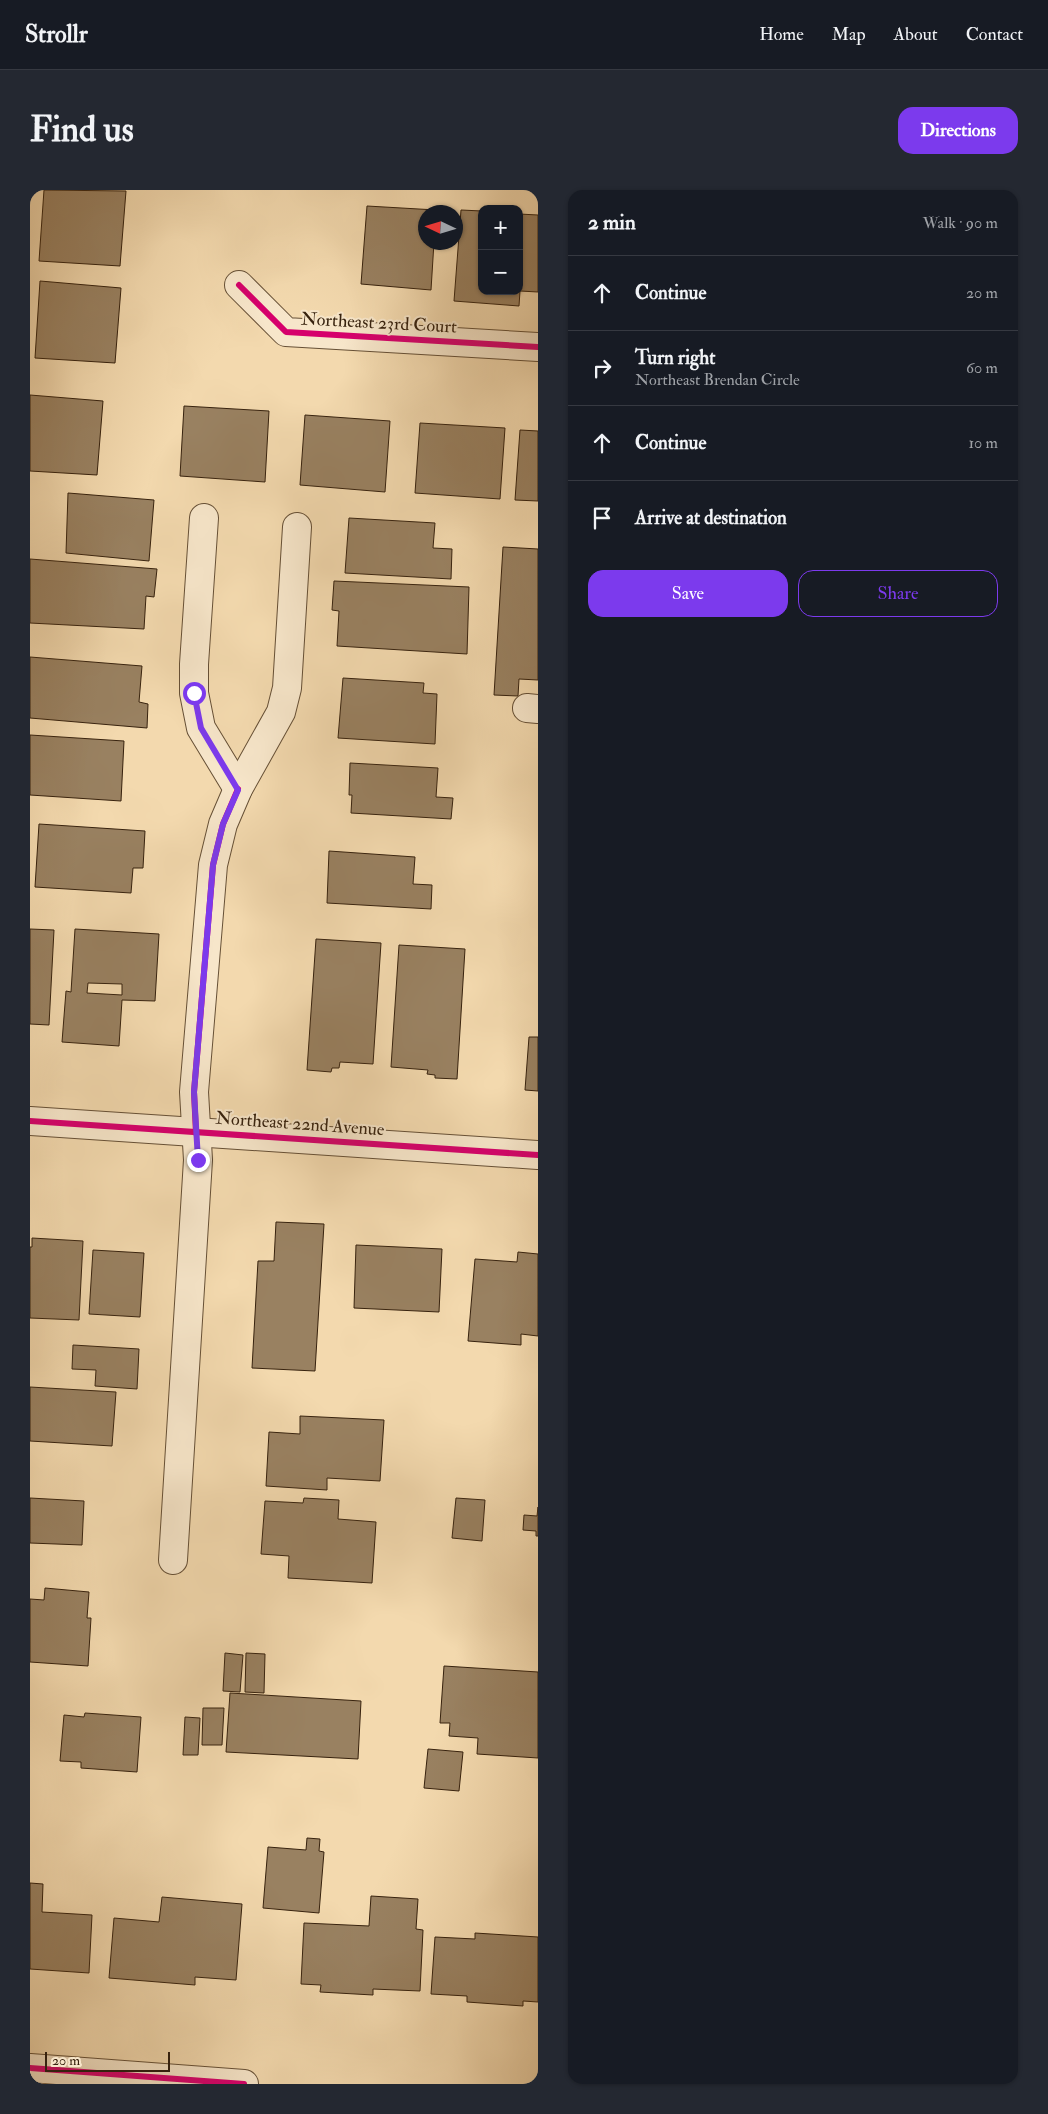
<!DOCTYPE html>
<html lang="en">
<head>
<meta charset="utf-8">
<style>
  :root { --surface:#171b24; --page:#242831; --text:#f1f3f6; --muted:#9ea1a6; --line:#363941; --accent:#7c3aed }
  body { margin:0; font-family:"IM FELL Double Pica",serif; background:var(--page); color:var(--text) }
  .controls { position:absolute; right:15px; top:15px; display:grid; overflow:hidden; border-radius:10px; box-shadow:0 1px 4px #0004 }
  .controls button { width:45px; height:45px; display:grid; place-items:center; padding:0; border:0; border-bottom:1px solid var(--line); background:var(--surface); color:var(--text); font:25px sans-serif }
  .compass { position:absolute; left:388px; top:15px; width:45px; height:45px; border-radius:50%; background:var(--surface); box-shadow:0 1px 4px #0004; rotate:274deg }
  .scale { position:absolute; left:15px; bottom:12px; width:125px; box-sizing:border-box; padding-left:5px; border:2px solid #37220e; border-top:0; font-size:14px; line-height:18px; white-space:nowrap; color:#37220e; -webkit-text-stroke:4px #f7e6ca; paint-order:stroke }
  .stop { position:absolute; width:15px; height:15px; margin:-11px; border:4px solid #7c3aed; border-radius:50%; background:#fff }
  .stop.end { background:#7c3aed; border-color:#fff; box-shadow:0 1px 5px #0008 }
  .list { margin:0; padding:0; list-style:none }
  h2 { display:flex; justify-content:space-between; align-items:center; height:65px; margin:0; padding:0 20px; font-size:21px }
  h2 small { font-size:16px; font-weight:400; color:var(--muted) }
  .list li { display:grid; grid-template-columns:32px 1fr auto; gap:15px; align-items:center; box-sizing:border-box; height:75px; padding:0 20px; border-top:1px solid var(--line) }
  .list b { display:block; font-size:19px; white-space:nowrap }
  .list p { margin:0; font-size:16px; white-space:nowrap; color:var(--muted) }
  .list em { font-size:16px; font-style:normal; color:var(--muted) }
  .actions { display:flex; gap:10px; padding:15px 20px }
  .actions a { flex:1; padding:11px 0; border:1px solid var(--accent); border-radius:15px; text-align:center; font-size:18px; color:var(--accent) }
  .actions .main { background:var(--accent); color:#fff }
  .icon { flex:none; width:28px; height:28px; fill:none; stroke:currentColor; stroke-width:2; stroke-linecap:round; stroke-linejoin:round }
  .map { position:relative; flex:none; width:508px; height:1894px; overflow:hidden; border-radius:15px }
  header { display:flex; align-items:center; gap:30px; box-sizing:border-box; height:70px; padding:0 25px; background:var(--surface); border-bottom:1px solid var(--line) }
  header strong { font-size:24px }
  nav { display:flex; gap:28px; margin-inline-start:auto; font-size:18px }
  .intro { display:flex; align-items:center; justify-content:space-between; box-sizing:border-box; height:120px; padding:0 30px }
  h1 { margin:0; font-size:35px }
  .button { padding:12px 22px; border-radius:15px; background:var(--accent); color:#fff; font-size:18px; font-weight:700 }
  main { display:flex; gap:30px; padding:0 30px }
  aside { flex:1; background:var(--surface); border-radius:15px; box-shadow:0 1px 4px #0004 }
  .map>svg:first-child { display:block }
  .building { fill:#998161; stroke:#37220e; fill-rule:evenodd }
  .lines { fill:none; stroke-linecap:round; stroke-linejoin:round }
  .minor-casing { stroke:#665036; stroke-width:30 }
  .minor { stroke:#f7e6ca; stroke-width:28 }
  .cycleway-casing { stroke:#f7e6ca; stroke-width:9 }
  .cycleway { stroke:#d6006c; stroke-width:6 }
  .route { stroke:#7c3aed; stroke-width:6 }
  .labels { text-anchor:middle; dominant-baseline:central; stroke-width:4; stroke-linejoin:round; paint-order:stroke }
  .street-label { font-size:18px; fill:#37220e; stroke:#f7e6ca }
</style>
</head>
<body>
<header>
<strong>Strollr</strong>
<nav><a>Home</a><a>Map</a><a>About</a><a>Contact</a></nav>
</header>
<div class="intro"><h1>Find us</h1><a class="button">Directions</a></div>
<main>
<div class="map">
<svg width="508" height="1894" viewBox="0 0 508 1894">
  <rect width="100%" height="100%" fill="#f3d9ae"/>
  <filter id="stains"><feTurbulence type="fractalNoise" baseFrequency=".004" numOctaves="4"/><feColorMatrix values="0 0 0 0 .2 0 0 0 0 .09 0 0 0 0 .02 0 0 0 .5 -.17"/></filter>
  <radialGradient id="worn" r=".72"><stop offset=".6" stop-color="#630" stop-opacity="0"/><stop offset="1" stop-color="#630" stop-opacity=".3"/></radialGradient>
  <g class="building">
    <path d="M14 0 96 1 90 76 9 71Z"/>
    <path d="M337 16 406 20V22H396V52H404L401 100 331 94Z"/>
    <path d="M431 20 452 21V101H489V24L508 25V102L490 101 489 116 424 111Z"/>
    <path d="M10 91 91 98 85 173 5 168Z"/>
    <path d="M0 205 73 211 67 285 0 281Z"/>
    <path d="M154 216 239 221 235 292 150 286Z"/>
    <path d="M275 225 360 231 355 302 270 295Z"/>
    <path d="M390 233 475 238 470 309 385 303Z"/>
    <path d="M490 240 508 241V311L485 310Z"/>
    <path d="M38 303 124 310 119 371 36 363Z"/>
    <path d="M319 328 405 333 403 358 422 359 421 389 315 383Z"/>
    <path d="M473 357 508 359V490L489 489 488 506 464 505Z"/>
    <path d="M0 369 127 379 124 407 116 406 114 439 0 433Z"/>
    <path d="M304 391 439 397 437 464 307 456 309 421 302 420Z"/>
    <path d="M0 467 112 476 109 512 118 514 117 538 0 528Z"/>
    <path d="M313 488 394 493 393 503 407 504 405 554 308 548Z"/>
    <path d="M0 545 94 551 91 611 0 605Z"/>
    <path d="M320 573 408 578 406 607 423 608 421 629 321 623 322 605H319Z"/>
    <path d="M9 634 115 641 113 678H103L101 703 5 697Z"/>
    <path d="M299 661 385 667 383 694 402 695 401 719 297 713Z"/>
    <path d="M0 739 24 740 19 835 0 834Z"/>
    <path d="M45 739 129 744 125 811 92 810 89 856 32 852 36 801 41 802ZM58 793 92 794V805L57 803Z"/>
    <path d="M286 749 351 753 343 874 310 872 309 878H302L301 882 277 880Z"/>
    <path d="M369 755 435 759 427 889 405 888V885L397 884 398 880 361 877Z"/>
    <path d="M499 847H508V901L495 900Z"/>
    <path d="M246 1032 294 1034 285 1181 222 1178 228 1071H244Z"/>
    <path d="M2 1048 53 1051 49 1130 0 1128V1057H2Z"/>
    <path d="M326 1055 412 1059 409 1122 324 1118Z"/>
    <path d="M63 1060 114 1063 110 1127 59 1124Z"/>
    <path d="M488 1062 508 1064V1146L491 1144V1155L438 1151 445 1069 487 1072Z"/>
    <path d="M43 1155 109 1159 107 1199 65 1196 66 1180 42 1179Z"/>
    <path d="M0 1197 86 1202 82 1256 0 1251Z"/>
    <path d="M270 1226 354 1230 350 1291 297 1288V1300L236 1296 239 1242 270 1244Z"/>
    <path d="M0 1308 54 1311 52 1355 0 1353Z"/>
    <path d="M274 1308 309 1310 308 1329 346 1332 342 1393 258 1388 259 1366 231 1364 235 1311 273 1313Z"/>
    <path d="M426 1308 455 1310 452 1351 422 1348Z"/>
    <path d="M508 1317V1346H506V1341L493 1340 494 1325 507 1326Z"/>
    <path d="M15 1398 59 1402 57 1428H61L58 1476 0 1472V1409L14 1410Z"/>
    <path d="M195 1463 213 1465 210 1502 193 1501Z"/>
    <path d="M216 1463 235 1464 234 1503 215 1502Z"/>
    <path d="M414 1476 508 1482V1568L447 1564 448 1548 419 1546 420 1533H410Z"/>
    <path d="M200 1503 331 1511 328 1569 196 1562Z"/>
    <path d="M173 1518H194L192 1555H172Z"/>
    <path d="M55 1523 111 1527 107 1582 51 1578V1572L30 1571 34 1525 54 1527Z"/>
    <path d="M155 1527 170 1528 168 1565H153Z"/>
    <path d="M398 1559 433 1562 429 1601 394 1598Z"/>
    <path d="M277 1648 290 1649 289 1661 294 1662 289 1723 233 1718 238 1657 276 1660Z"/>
    <path d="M0 1693 13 1694 12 1722 62 1725 59 1783 0 1779Z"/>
    <path d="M341 1706 388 1709 386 1739 393 1740 390 1801 343 1799V1805L290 1802 291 1795 271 1794 274 1733 339 1736Z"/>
    <path d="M132 1707 212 1714 206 1790 165 1787V1795L79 1788 84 1728 129 1732Z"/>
    <path d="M445 1743 508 1747V1812L493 1811V1816L437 1812V1806L401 1804 405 1747 445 1749Z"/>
  </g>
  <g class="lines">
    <g class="minor-casing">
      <g id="minor">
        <path d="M209 95 256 142 508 157"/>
        <path d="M174 328 164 474V503L171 538 208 599"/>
        <path d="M497 518 508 519"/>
        <path d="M0 931 508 965"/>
        <path d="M143 1370 168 970 164 902 183 675 193 634 208 599 251 522 257 498 267 337"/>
        <path d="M0 1878 214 1894"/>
      </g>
    </g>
    <use href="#minor" class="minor"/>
    <g class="cycleway-casing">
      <g id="cycleway">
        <path d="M209 95 256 142 508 157"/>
        <path d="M0 931 508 965"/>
        <path d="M166 943 164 902 183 675 193 634 208 599"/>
        <path d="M0 1878 214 1894"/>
      </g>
    </g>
    <use href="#cycleway" class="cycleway"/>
  </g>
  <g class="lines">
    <path class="route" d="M164 503 171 538 208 600 193 634 183 675 164 902 168 970"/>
  </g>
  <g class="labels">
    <g class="street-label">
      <text transform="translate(349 133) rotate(3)">Northeast 23rd Court</text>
      <text transform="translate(270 934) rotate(4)">Northeast 22nd Avenue</text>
    </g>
  </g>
  <rect width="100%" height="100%" filter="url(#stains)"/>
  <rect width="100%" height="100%" fill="url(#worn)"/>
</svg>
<div class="controls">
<button>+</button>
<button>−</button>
</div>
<svg class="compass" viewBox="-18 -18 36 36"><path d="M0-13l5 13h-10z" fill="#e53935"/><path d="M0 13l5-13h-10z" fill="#9ea1a6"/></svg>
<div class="scale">20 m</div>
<div class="stop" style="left:164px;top:503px"></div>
<div class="stop end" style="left:168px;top:970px"></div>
</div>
<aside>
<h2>2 min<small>Walk · 90 m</small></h2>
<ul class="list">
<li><svg class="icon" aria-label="ahead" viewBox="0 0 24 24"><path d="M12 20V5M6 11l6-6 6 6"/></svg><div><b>Continue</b></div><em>20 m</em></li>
<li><svg class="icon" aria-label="right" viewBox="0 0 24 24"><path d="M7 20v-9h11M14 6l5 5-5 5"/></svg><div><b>Turn right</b><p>Northeast Brendan Circle</p></div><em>60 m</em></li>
<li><svg class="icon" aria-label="ahead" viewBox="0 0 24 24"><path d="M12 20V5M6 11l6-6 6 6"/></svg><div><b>Continue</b></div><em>10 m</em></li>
<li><svg class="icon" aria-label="arrive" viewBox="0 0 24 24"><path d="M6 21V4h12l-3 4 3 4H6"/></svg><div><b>Arrive at destination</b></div></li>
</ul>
<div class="actions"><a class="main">Save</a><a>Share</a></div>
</aside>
</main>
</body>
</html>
